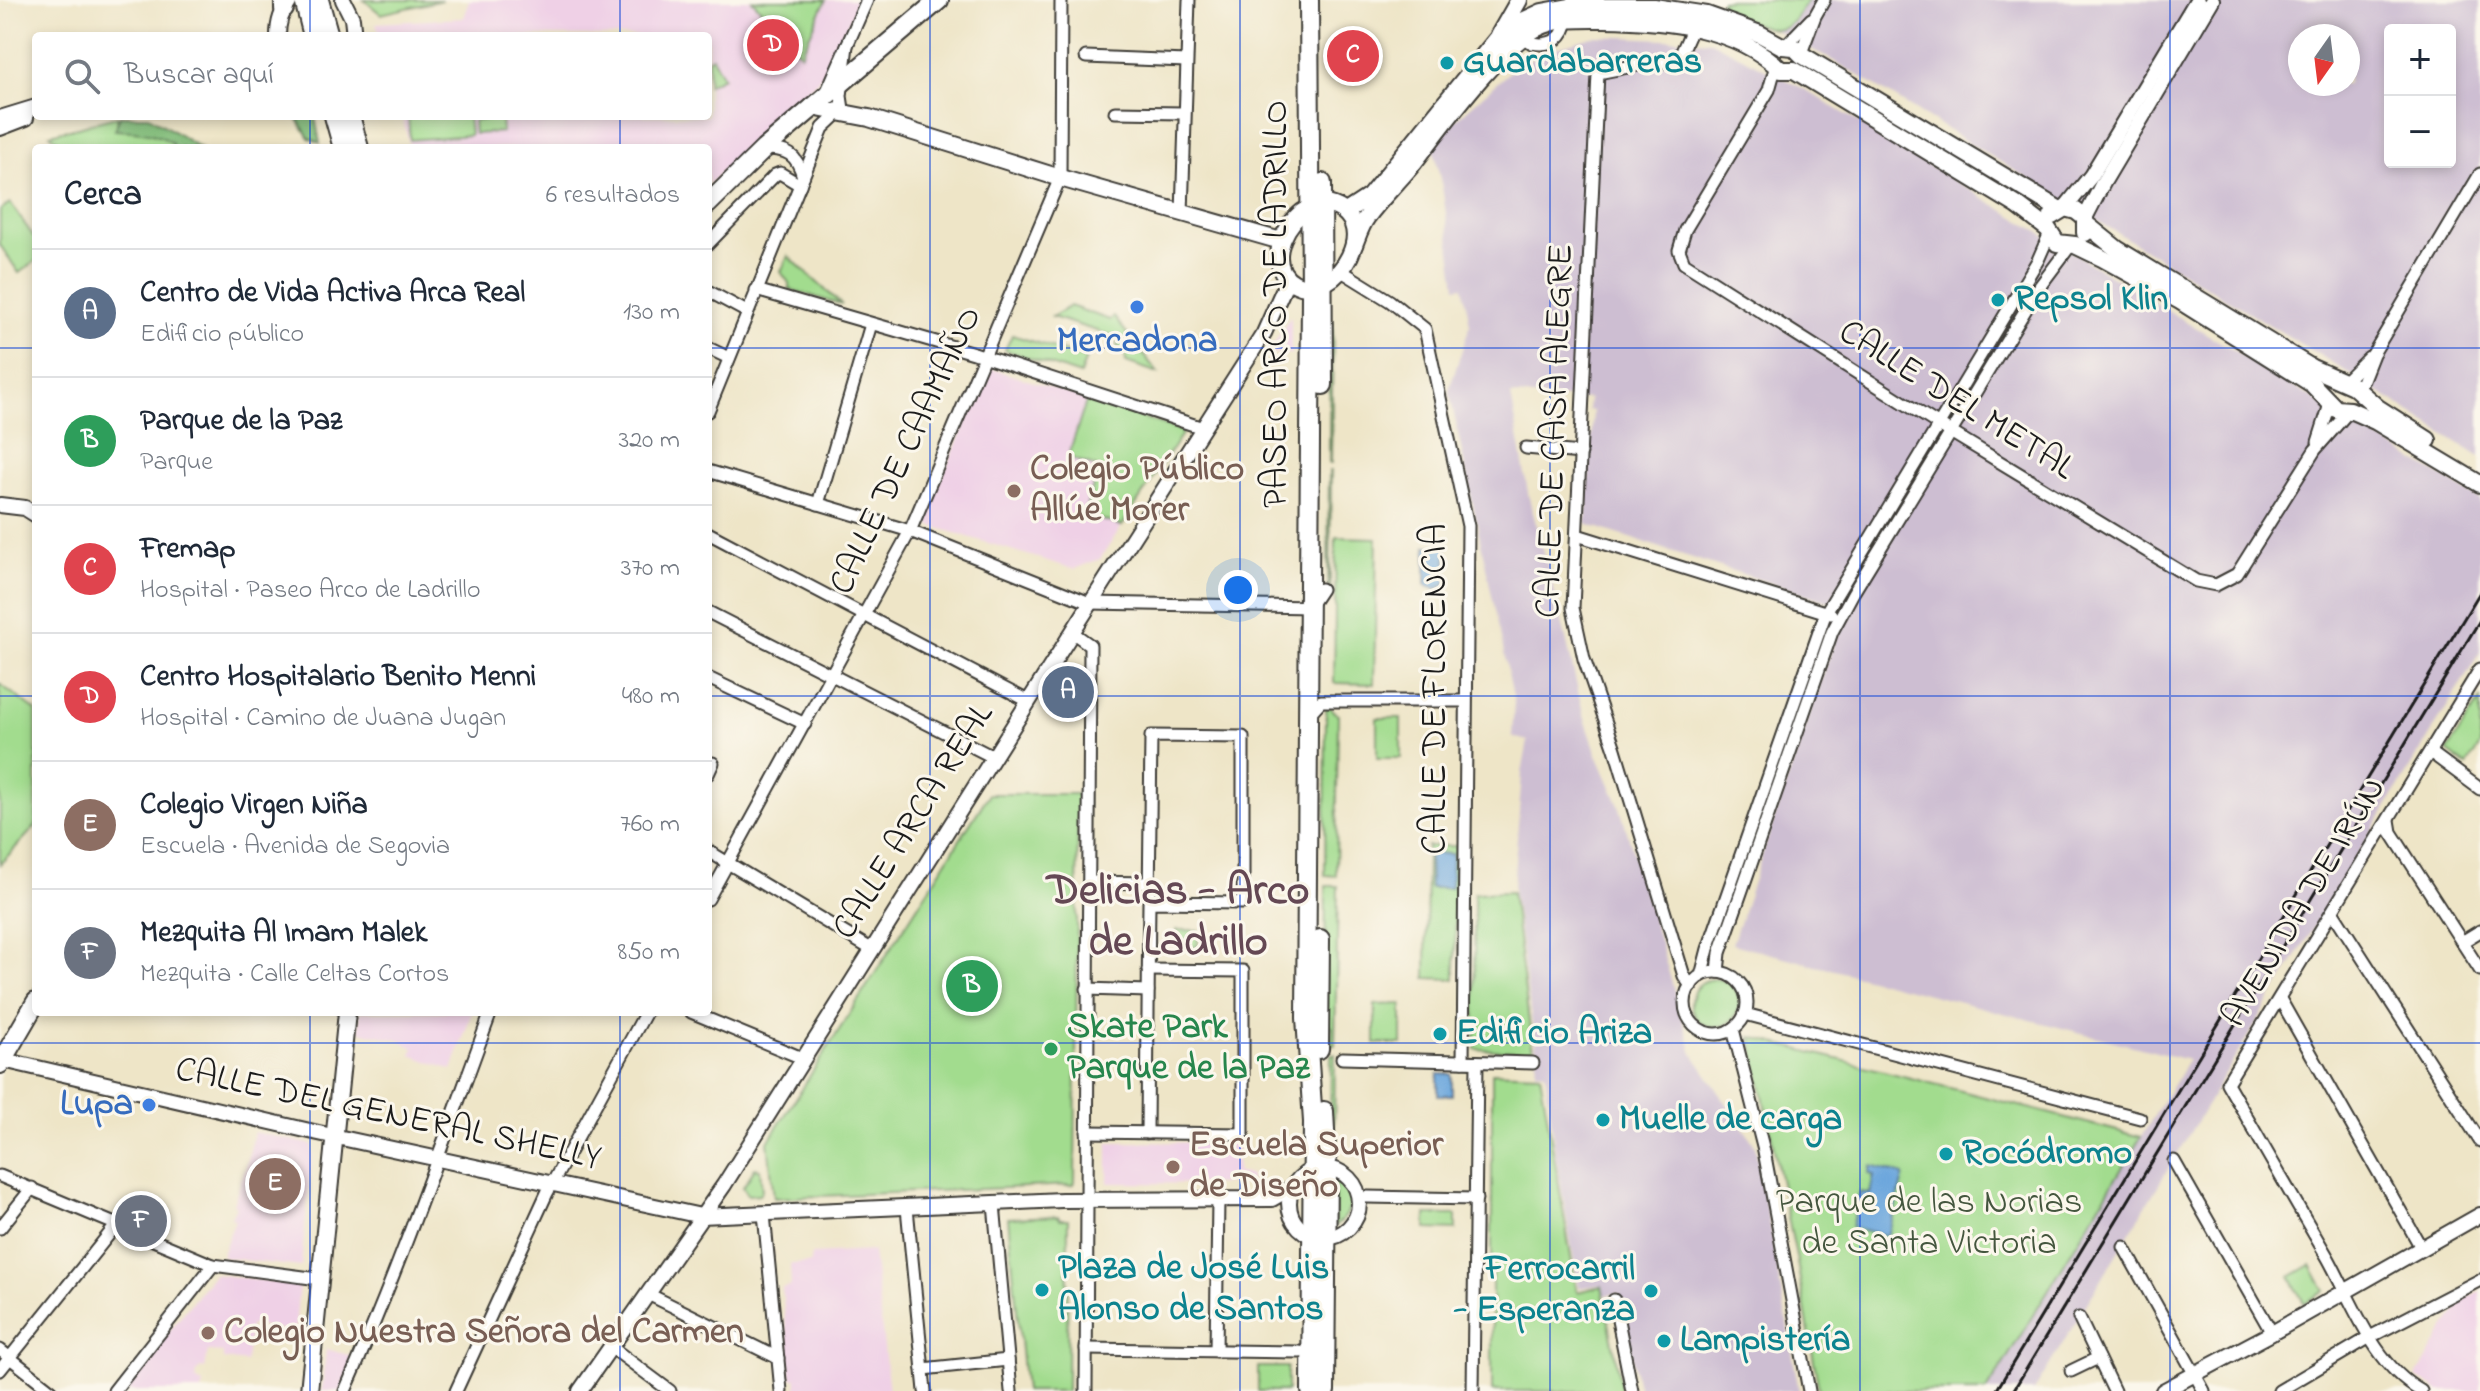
<!DOCTYPE html>
<html lang="es">
<head>
<meta charset="utf-8">
<style>
  :root { --surface:#fff; --page:#f6f6f7; --text:#1f2937; --muted:#747a83; --line:#e0e1e3; --accent:#1f6fb2 }
  body { margin:0; font-family:"Indie Flower",sans-serif; background:var(--page); color:var(--text) }
  .controls { position:absolute; right:24px; top:24px; display:grid; overflow:hidden; border-radius:8px; box-shadow:0 4px 12px #0003 }
  .controls button { width:72px; height:72px; display:grid; place-items:center; padding:0; border:0; border-bottom:2px solid var(--line); background:var(--surface); color:var(--text); font:40px sans-serif }
  .compass { position:absolute; left:2288px; top:24px; width:72px; height:72px; border-radius:50%; background:var(--surface); box-shadow:0 4px 12px #0003; rotate:194deg }
  .you { position:absolute; left:1238px; top:590px; width:28px; height:28px; margin:-20px; border:6px solid #fff; border-radius:50%; background:#1a73e8; box-shadow:0 0 0 12px #1a73e833 }
  .badge { display:grid; place-items:center; width:52px; height:52px; border-radius:50%; background:var(--accent); color:#fff; font-size:26px; font-weight:700 }
  .pin { position:absolute; translate:-50% -50%; border:4px solid #fff; box-shadow:0 2px 8px #0006 }
  .list { margin:0; padding:0; list-style:none }
  h2 { display:flex; justify-content:space-between; align-items:center; height:104px; margin:0; padding:0 32px; font-size:34px }
  h2 small { font-size:26px; font-weight:400; color:var(--muted) }
  .list li { display:grid; grid-template-columns:52px 1fr auto; gap:24px; align-items:center; box-sizing:border-box; height:128px; padding:0 32px; border-top:2px solid var(--line) }
  .list b { display:block; font-size:30px; white-space:nowrap }
  .list p { margin:0; font-size:26px; white-space:nowrap; color:var(--muted) }
  .list em { font-size:26px; font-style:normal; color:var(--muted) }
  .icon { flex:none; width:44px; height:44px; fill:none; stroke:currentColor; stroke-width:2; stroke-linecap:round; stroke-linejoin:round }
  .map { position:relative; flex:none; width:2480px; height:1391px; overflow:hidden }
  .search { position:absolute; background:var(--surface); box-shadow:0 4px 12px #0003; left:32px; top:32px; width:680px; height:88px; display:flex; align-items:center; gap:20px; box-sizing:border-box; padding:0 28px; border-radius:8px; color:var(--muted); font-size:30px }
  .panel { position:absolute; background:var(--surface); box-shadow:0 4px 12px #0003; left:32px; top:144px; width:680px; height:872px; border-radius:8px }
  .map>svg:first-child { display:block }
  .built { fill:#efd0e6 }
  .industrial { fill:#cdbed2; fill-rule:evenodd }
  .green { fill:#a2dc8e; stroke:#5f7c55; stroke-width:2 }
  .forest { fill:#81bc79; stroke:#4e6c4a; stroke-width:2 }
  .water { fill:#6da7dd; stroke:#44627c; stroke-width:2 }
  .lines { fill:none; stroke-linecap:round; stroke-linejoin:round }
  .minor-casing { stroke:#3c3a36; stroke-width:15 }
  .tertiary-casing { stroke:#3c3a36; stroke-width:18 }
  .secondary-casing { stroke:#3c3a36; stroke-width:20 }
  .primary-casing { stroke:#3c3a36; stroke-width:22 }
  .minor { stroke:#fff; stroke-width:11 }
  .tertiary { stroke:#fff; stroke-width:14 }
  .secondary { stroke:#fff; stroke-width:16 }
  .primary { stroke:#fff; stroke-width:18 }
  .rail { stroke:#1c1c1c; stroke-width:3 }
  .grid { fill:none; stroke:#1d4ed8; stroke-width:2; stroke-opacity:0.55 }
  .culture-dot { fill:#0f9aa8; stroke:#fbf7ec; stroke-width:3 }
  .shop-dot { fill:#3f7fe0; stroke:#fbf7ec; stroke-width:3 }
  .education-dot { fill:#8d6e63; stroke:#fbf7ec; stroke-width:3 }
  .leisure-dot { fill:#2e9e5b; stroke:#fbf7ec; stroke-width:3 }
  .labels { text-anchor:middle; dominant-baseline:central; stroke-width:6; stroke-linejoin:round; paint-order:stroke }
  .culture-label { font-size:36px; font-weight:bold; fill:#0d838f; stroke:#fbf7ec; text-anchor:start }
  .street-label { font-size:36px; fill:#1c1c1c; stroke:#fbf7ec }
  .shop-label { font-size:36px; font-weight:bold; fill:#366cbe; stroke:#fbf7ec }
  .education-label { font-size:36px; font-weight:bold; fill:#785e54; stroke:#fbf7ec; text-anchor:start }
  .leisure-label { font-size:36px; font-weight:bold; fill:#27864d; stroke:#fbf7ec; text-anchor:start }
  .park-label { font-size:36px; fill:#44563e; stroke:#fbf7ec }
  .district-label { font-size:44px; font-weight:bold; fill:#644854; stroke:#fbf7ec }
</style>
</head>
<body>
<div class="map">
<svg width="2480" height="1391" viewBox="0 0 2480 1391">
  <rect width="100%" height="100%" fill="#fbf7ec"/>
  <filter id="ink" filterUnits="userSpaceOnUse"><feTurbulence type="fractalNoise" baseFrequency=".0125" numOctaves="2"/><feDisplacementMap in="SourceGraphic" scale="16" xChannelSelector="R" yChannelSelector="G"/><feConvolveMatrix kernelMatrix="1 2 1 2 8 2 1 2 1" color-interpolation-filters="sRGB"/></filter>
  <filter id="wash" filterUnits="userSpaceOnUse"><feTurbulence type="fractalNoise" baseFrequency=".006" numOctaves="4" result="noise"/><feDisplacementMap in="SourceGraphic" scale="32" xChannelSelector="R" yChannelSelector="G"/><feGaussianBlur stdDeviation="1.8" result="paint"/><feColorMatrix in="noise" values="0 0 0 0 0 0 0 0 0 0 0 0 0 0 0 0 0 1.4 0 .05"/><feComposite in="paint" operator="in"/></filter>
  <g filter="url(#wash)">
    <rect width="100%" height="100%" fill="#eee5c7"/>
    <g class="built">
      <path d="M469 0H858L829 69 708 185V148H410L402 116H708V36H380L376 23 463 18Z"/>
      <path d="M1291 316V354L1268 353 1286 324Z"/>
      <path d="M989 368 1087 399 1068 457 1100 467 1085 514 1122 526 1100 559 1074 569 929 525 926 515Z"/>
      <path d="M360 1012H472L452 1070 411 1055 414 1048 402 1041 359 1031Z"/>
      <path d="M254 1132 313 1145 301 1267 221 1257 235 1220 231 1218 236 1206 233 1204 247 1164Z"/>
      <path d="M1108 1142 1237 1143V1173L1250 1174 1249 1184 1108 1183Z"/>
      <path d="M873 1251 889 1391H795L797 1382 796 1378 791 1379 782 1288 791 1286 790 1264 811 1263V1254Z"/>
      <path d="M214 1274 299 1285 295 1331 250 1325 246 1362 223 1359V1353L208 1352 205 1369 200 1368 197 1372 196 1379 203 1384 202 1391H122Z"/>
      <path d="M2480 1291V1391H2439L2416 1377 2462 1301Z"/>
      <path d="M326 1349 356 1357 341 1391H322Z"/>
    </g>
    <g class="industrial">
      <path d="M1722 0H2480V457L2344 370 1829 58 1772 29 1718 8ZM2390 30H2450V162H2390ZM2300 36H2348V84H2300Z"/>
      <path d="M1596 36 1711 41 1804 89 2480 500V652L2034 1391H1987L2188 1060 1732 944 1846 607 1586 524 1593 411 1588 410 1589 399 1511 395 1529 498 1558 604 1583 713 1598 757 1620 808 1693 1054 1755 1145 1799 1391H1639L1619 1293 1604 1296 1602 1286 1598 1285 1579 1288 1556 1157 1545 1072 1536 1071 1537 1057 1513 888 1522 773 1528 741 1512 737 1514 701 1449 390 1470 325 1463 286 1456 287 1443 192 1426 115 1453 122 1515 67 1554 48Z"/>
    </g>
    <g class="green">
      <path d="M364 0H442L381 14Z"/>
      <path d="M752 0H826L801 54Z"/>
      <path d="M1722 0H1808C1801 10 1793 26 1781 29 1768 32 1731 13 1718 8Z"/>
      <path d="M712 57 723 77 708 85V59Z"/>
      <path d="M120 116 117 120 119 130C137 129 157 132 172 143V148C143 148 67 156 50 134Z"/>
      <path d="M408 116H468L470 135 410 140Z"/>
      <path d="M501 118 502 132 474 134 473 121Z"/>
      <path d="M10 203 36 240V261L19 273 0 245V210Z"/>
      <path d="M788 256 842 305 789 289V283L781 272Z"/>
      <path d="M1070 306 1110 320 1114 317 1158 373 1126 362 1125 353 1117 346 1119 338 1052 317Z"/>
      <path d="M1333 321 1331 463H1329L1330 322Z"/>
      <path d="M1012 335 1086 358 1080 375 1005 350Z"/>
      <path d="M1087 399 1180 430 1182 434 1122 526 1084 514 1099 468 1068 457Z"/>
      <path d="M1329 471H1331L1330 598H1328Z"/>
      <path d="M1336 537 1377 538 1374 684 1334 683Z"/>
      <path d="M0 684 36 711V826L0 864Z"/>
      <path d="M2480 700V745L2467 766 2447 751Z"/>
      <path d="M1330 707 1338 715 1336 876 1325 875 1326 708Z"/>
      <rect x="1377" y="718" width="24" height="40"/>
      <path d="M989 794H1078L1075 1182 1073 1185 774 1198 768 1142Z"/>
      <path d="M1427 846H1456L1455 979 1426 978Z"/>
      <path d="M1326 886H1338L1335 1045 1331 1046 1332 1027 1327 1026 1325 968Z"/>
      <path d="M1512 892 1533 1052 1475 1049 1474 893Z"/>
      <path d="M1177 930H1198V947L1177 946Z"/>
      <circle cx="1715" cy="1003" r="24"/>
      <path d="M1402 1004V1044H1375V1005Z"/>
      <path d="M1751 1037 2141 1137 1987 1391H1819L1796 1256Z"/>
      <path d="M1331 1054H1335L1334 1140H1330Z"/>
      <path d="M1492 1072 1540 1074 1577 1292 1602 1286 1622 1391H1492Z"/>
      <path d="M755 1168 760 1169 762 1191 759 1194 748 1195 743 1187Z"/>
      <path d="M1334 1175C1357 1186 1355 1214 1335 1226Z"/>
      <path d="M1426 1215H1456V1230L1426 1229Z"/>
      <path d="M1058 1216 1060 1219H1068L1067 1391H1025L1008 1218Z"/>
      <path d="M2311 1265 2325 1291 2304 1303 2290 1277Z"/>
      <rect x="1258" y="1367" width="29" height="24"/>
    </g>
    <g class="forest">
      <path d="M120 116H149L200 148H172V143C154 131 136 131 115 130Z"/>
      <path d="M296 116H315L320 143 309 138Z"/>
    </g>
    <g class="water">
      <path d="M1426 546H1447L1446 585 1436 589 1426 585Z"/>
      <path d="M1429 853 1452 854 1451 888H1430Z"/>
      <rect x="1438" y="1074" width="14" height="21"/>
      <path d="M1871 1166 1904 1175 1888 1236 1851 1227 1860 1192 1870 1194 1874 1175 1869 1174Z"/>
    </g>
  </g>
  <g filter="url(#ink)">
    <g class="lines">
      <g class="minor-casing">
        <g id="minor">
          <path d="M1520 35 1532 43C1553 47 1565 37 1568 17"/>
          <path d="M1786 45 1811 19"/>
          <path d="M1801 53 1815 16 1824 0"/>
          <path d="M1086 57 1186 61"/>
          <path d="M1776 65 1769 90 1685 230 1679 250 1684 263 1939 425 2196 581 2216 585 2237 574 2315 450 2350 410"/>
          <path d="M827 91 867 0"/>
          <path d="M1115 112 1183 113"/>
          <path d="M764 149C787 149 797 154 803 177"/>
          <path d="M1182 213 1189 0"/>
          <path d="M708 244 775 175 780 173 800 185"/>
          <path d="M1340 270 1390 301 1425 329 1468 526 1463 1061"/>
          <path d="M756 290 974 353 1203 428"/>
          <path d="M708 291 747 312"/>
          <path d="M708 348 729 358"/>
          <path d="M2343 383 2369 357"/>
          <path d="M2358 392 2373 354 2480 174"/>
          <path d="M708 411 823 128 843 109 841 96 847 45"/>
          <path d="M2318 442 2331 401"/>
          <path d="M1526 448 1581 453"/>
          <path d="M708 471 910 531 1090 603 1309 607 1321 589"/>
          <path d="M818 504 871 324"/>
          <path d="M708 533 1028 701"/>
          <path d="M1577 535 1831 614"/>
          <path d="M708 612 993 757"/>
          <path d="M1072 632 1090 645 1086 1391"/>
          <path d="M708 678 805 724"/>
          <path d="M1309 714 1321 701H1465"/>
          <path d="M2430 752 2480 789"/>
          <path d="M708 774 713 763"/>
          <path d="M2389 820 2391 832 2480 970"/>
          <path d="M708 851 871 949"/>
          <path d="M1089 882 1149 883"/>
          <path d="M708 899 910 531 1060 178 1061 0"/>
          <path d="M2333 912 2480 1141"/>
          <path d="M2462 942 2480 931"/>
          <path d="M1718 972 1720 953 1832 632 1853 593 2040 286 2070 246"/>
          <circle cx="1716" cy="1003" r="31"/>
          <path d="M1701 976 1708 949 1826 612 2038 260 2049 235"/>
          <path d="M1691 986 1684 976 1615 749 1584 659 1573 608 1598 73 1653 62H1668L1680 56 1693 27"/>
          <path d="M1087 989 1148 991"/>
          <path d="M2280 999 2422 1249"/>
          <path d="M691 1012 802 1058"/>
          <path d="M1745 1014 2140 1118"/>
          <path d="M1733 1029 1764 1151 1809 1391"/>
          <path d="M1342 1058 1533 1063"/>
          <path d="M1087 1132 1243 1134V971L1148 970"/>
          <path d="M1147 1133C1148 1001 1149 868 1151 736L1243 737V903L1149 902"/>
          <path d="M2174 1161 2272 1333"/>
          <path d="M0 1176 213 1265 311 1278"/>
          <path d="M1367 1197 1476 1199"/>
          <path d="M994 1204 1011 1391"/>
          <path d="M907 1208 925 1391"/>
          <path d="M764 1214 781 1391"/>
          <path d="M0 1228 32 1188"/>
          <path d="M2124 1247 2204 1391"/>
          <path d="M648 1294 778 1358"/>
          <path d="M1614 1300 1632 1391"/>
          <path d="M2079 1318 2114 1391"/>
          <path d="M611 1347 670 1391"/>
          <path d="M1086 1349 1300 1352"/>
          <path d="M0 1350 52 1391"/>
          <path d="M1216 1351 1218 1199"/>
          <path d="M923 1369 1008 1360"/>
          <path d="M0 1370 118 1223"/>
          <path d="M2071 1371 2098 1358"/>
          <path d="M114 1391 213 1265"/>
          <path d="M345 1391C400 1267 444 1139 491 1012"/>
          <path d="M456 1391 547 1193 646 1012"/>
          <path d="M1473 1391 1477 1062"/>
          <path d="M2279 1391 2370 1337 2480 1280"/>
          <path d="M2421 1391C2374 1365 2353 1303 2328 1258 2294 1200 2261 1142 2227 1083L2480 669"/>
        </g>
      </g>
      <g class="tertiary-casing">
        <g id="tertiary">
          <path d="M343 0 352 18 354 36"/>
          <path d="M278 36C278 24 281 12 289 3"/>
          <path d="M0 118 36 107"/>
          <path d="M0 128 26 118"/>
          <path d="M2065 208 2091 176 2197 0"/>
          <path d="M2085 218 2103 183 2212 0"/>
          <path d="M0 505 25 508 36 515"/>
          <path d="M3 1060 314 1132 701 1216 1062 1200 1272 1199 1291 1188"/>
          <circle cx="1324" cy="1203" r="35"/>
          <path d="M580 1391 724 1185 1080 620 1264 333 1288 279"/>
          <path d="M2163 1391 2272 1333 2480 1215"/>
        </g>
      </g>
      <g class="secondary-casing">
        <g id="secondary">
          <path d="M1499 35 1519 0"/>
          <path d="M812 107 869 118 1060 178 1281 241"/>
          <path d="M1322 203C1391 214 1336 307 1294 283 1267 267 1281 231 1300 214 1306 208 1315 206 1322 203Z"/>
          <path d="M1346 212 1369 197 1496 40 1516 24 1542 12 1569 7H1654L1707 15 1760 34 1782 46 1794 47 1802 55 2060 210"/>
          <path d="M2052 216 2065 208 2076 211 2085 218V233"/>
          <path d="M2086 224 2117 249 2312 368 2353 386 2378 408 2428 440"/>
          <path d="M1354 245C1358 235 1361 225 1367 217 1380 199 1397 183 1411 166 1440 129 1502 40 1544 25 1563 18 1584 19 1604 19 1665 20 1736 26 1781 70H1794L2018 206 2048 229 2057 243 2075 245 2102 258 2180 301 2312 384 2336 409 2350 410 2375 421 2480 484"/>
          <path d="M309 1391 347 1012"/>
        </g>
      </g>
      <g class="primary-casing">
        <g id="primary">
          <path d="M304 0 313 36"/>
          <path d="M319 0 329 36"/>
          <path d="M1309 0 1311 295 1306 1018 1313 1122 1311 1391"/>
          <path d="M284 9V0"/>
          <path d="M334 116 343 148"/>
          <path d="M350 116 359 148"/>
          <path d="M1322 183 1323 385"/>
          <path d="M708 204 764 149 939 0"/>
          <path d="M1319 1049 1320 939"/>
          <path d="M0 1064 36 1002"/>
          <path d="M1324 1111 1327 1168 1325 1391"/>
        </g>
      </g>
      <use href="#minor" class="minor"/>
      <use href="#tertiary" class="tertiary"/>
      <use href="#secondary" class="secondary"/>
      <use href="#primary" class="primary"/>
      <g class="rail">
        <path d="M1996 1391 2480 592"/>
        <path d="M2013 1391 2480 620"/>
      </g>
    </g>
  </g>
  <path class="grid" d="M310 0V36M620 0V36M930 0V1391M1240 0V1391M1550 0V1391M1860 0V1391M2170 0V1391M310 116V148M620 116V148M0 348H36M708 348H2480M0 696H36M708 696H2480M310 1012V1391M620 1012V1391M0 1043H2480"/>
  <g class="culture-dot">
    <circle cx="1447" cy="63" r="8"/>
    <circle cx="1998" cy="300" r="8"/>
    <circle cx="1440" cy="1034" r="8"/>
    <circle cx="1603" cy="1120" r="8"/>
    <circle cx="1946" cy="1154" r="8"/>
    <circle cx="1042" cy="1290" r="8"/>
    <circle cx="1651" cy="1291" r="8"/>
    <circle cx="1664" cy="1341" r="8"/>
  </g>
  <g class="shop-dot">
    <circle cx="1137" cy="307" r="8"/>
    <circle cx="149" cy="1105" r="8"/>
  </g>
  <g class="education-dot">
    <circle cx="1014" cy="491" r="8"/>
    <circle cx="1173" cy="1167" r="8"/>
    <circle cx="208" cy="1333" r="8"/>
  </g>
  <circle class="leisure-dot" cx="1051" cy="1049" r="8"/>
  <g class="labels">
    <g class="culture-label">
      <text x="1463" y="63">Guardabarreras</text>
      <text x="2014" y="300">Repsol Klin</text>
      <text x="1456" y="1034">Edificio Ariza</text>
      <text x="1619" y="1120">Muelle de carga</text>
      <text x="1962" y="1154">Rocódromo</text>
      <text x="1058" y="1269">Plaza de José Luis<tspan x="1058" dy="41">Alonso de Santos</tspan></text>
      <text x="1635" y="1270" text-anchor="end">Ferrocarril<tspan x="1635" dy="41">- Esperanza</tspan></text>
      <text x="1680" y="1341">Lampistería</text>
    </g>
    <g class="street-label">
      <text transform="translate(1277 304) rotate(-90)">PASEO ARCO DE LADRILLO</text>
      <text transform="translate(1956 401) rotate(32)">CALLE DEL METAL</text>
      <text transform="translate(1556 431) rotate(-88)">CALLE DE CASA ALEGRE</text>
      <text transform="translate(907 451) rotate(-65)">CALLE DE CAAMAÑO</text>
      <text transform="translate(1436 689) rotate(-90)">CALLE DE FLORENCIA</text>
      <text transform="translate(914 822) rotate(-58)">CALLE ARCA REAL</text>
      <text transform="translate(2305 903) rotate(-59)">AVENIDA DE IRÚN</text>
      <text transform="translate(388 1115) rotate(12)">CALLE DEL GENERAL SHELLY</text>
    </g>
    <g class="shop-label">
      <text x="1137" y="342">Mercadona</text>
      <text x="133" y="1105" text-anchor="end">Lupa</text>
    </g>
    <g class="education-label">
      <text x="1030" y="470">Colegio Público<tspan x="1030" dy="41">Allúe Morer</tspan></text>
      <text x="1189" y="1146">Escuela Superior<tspan x="1189" dy="41">de Diseño</tspan></text>
      <text x="224" y="1333">Colegio Nuestra Señora del Carmen</text>
    </g>
    <g class="leisure-label">
      <text x="1067" y="1028">Skate Park<tspan x="1067" dy="41">Parque de la Paz</tspan></text>
    </g>
    <g class="park-label">
      <text x="1929" y="1203">Parque de las Norias<tspan x="1929" dy="41">de Santa Victoria</tspan></text>
    </g>
    <g class="district-label">
      <text x="1178" y="892">Delicias - Arco<tspan x="1178" dy="51">de Ladrillo</tspan></text>
    </g>
  </g>
</svg>
<div class="controls">
<button>+</button>
<button>−</button>
</div>
<svg class="compass" viewBox="-18 -18 36 36"><path d="M0-13l5 13h-10z" fill="#e53935"/><path d="M0 13l5-13h-10z" fill="#747a83"/></svg>
<div class="you"></div>
<div class="pin badge" style="left:1068px;top:692px;background:#5c6f8a">A</div>
<div class="pin badge" style="left:972px;top:986px;background:#2e9e5b">B</div>
<div class="pin badge" style="left:1353px;top:56px;background:#e0444e">C</div>
<div class="pin badge" style="left:773px;top:45px;background:#e0444e">D</div>
<div class="pin badge" style="left:275px;top:1184px;background:#8d6e63">E</div>
<div class="pin badge" style="left:141px;top:1221px;background:#6b7280">F</div>
<div class="search"><svg class="icon" aria-label="search" viewBox="0 0 24 24"><circle cx="10" cy="10" r="6"/><path d="M15 15l6 6"/></svg>Buscar aquí</div>
<section class="panel">
<h2>Cerca<small>6 resultados</small></h2>
<ul class="list">
<li><span class="badge" style="background:#5c6f8a">A</span><div><b>Centro de Vida Activa Arca Real</b><p>Edificio público</p></div><em>130 m</em></li>
<li><span class="badge" style="background:#2e9e5b">B</span><div><b>Parque de la Paz</b><p>Parque</p></div><em>320 m</em></li>
<li><span class="badge" style="background:#e0444e">C</span><div><b>Fremap</b><p>Hospital · Paseo Arco de Ladrillo</p></div><em>370 m</em></li>
<li><span class="badge" style="background:#e0444e">D</span><div><b>Centro Hospitalario Benito Menni</b><p>Hospital · Camino de Juana Jugan</p></div><em>480 m</em></li>
<li><span class="badge" style="background:#8d6e63">E</span><div><b>Colegio Virgen Niña</b><p>Escuela · Avenida de Segovia</p></div><em>760 m</em></li>
<li><span class="badge" style="background:#6b7280">F</span><div><b>Mezquita Al Imam Malek</b><p>Mezquita · Calle Celtas Cortos</p></div><em>850 m</em></li>
</ul>
</section>
</div>
</body>
</html>
